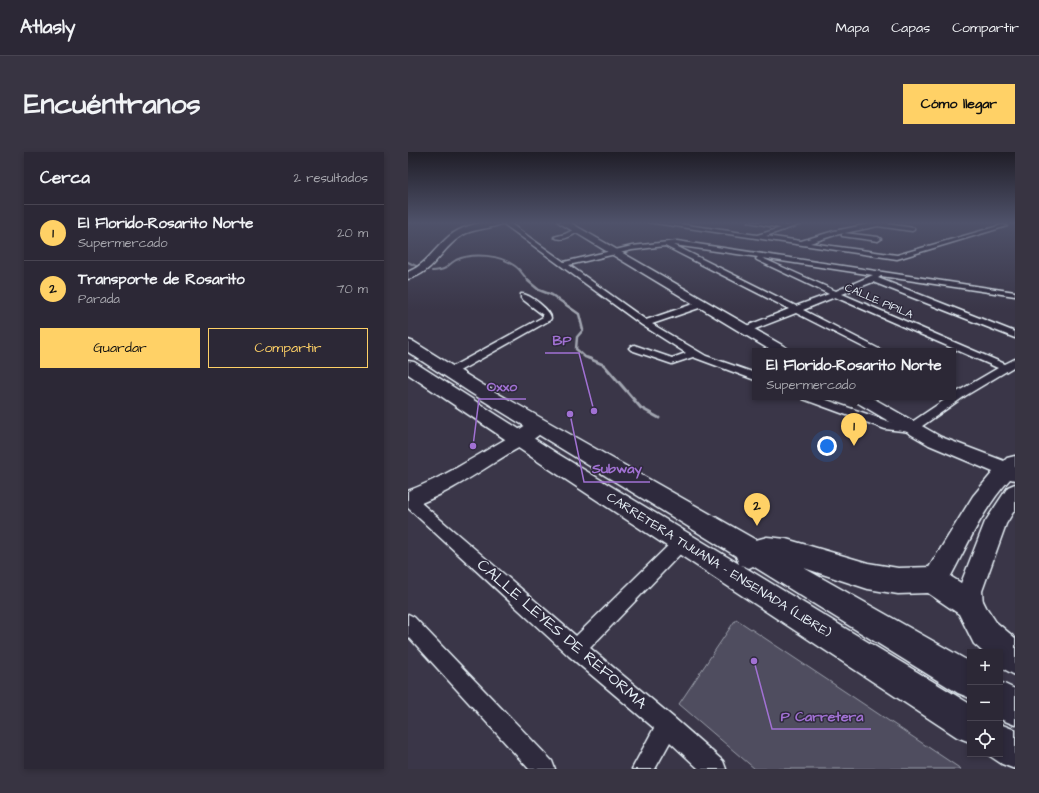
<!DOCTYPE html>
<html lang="es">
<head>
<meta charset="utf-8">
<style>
  :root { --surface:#2c2836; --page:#383442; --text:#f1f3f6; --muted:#a6a6ad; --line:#484451; --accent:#ffd166 }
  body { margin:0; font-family:"Architects Daughter",sans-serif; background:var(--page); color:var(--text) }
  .controls { position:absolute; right:12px; bottom:12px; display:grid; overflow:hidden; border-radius:0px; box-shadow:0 2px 6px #0003 }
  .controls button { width:36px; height:36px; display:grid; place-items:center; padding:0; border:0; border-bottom:1px solid var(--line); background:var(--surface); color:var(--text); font:20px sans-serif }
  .you { position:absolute; left:419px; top:294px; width:14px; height:14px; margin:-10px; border:3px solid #fff; border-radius:50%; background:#1a73e8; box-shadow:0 0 0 6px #1a73e833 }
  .badge { display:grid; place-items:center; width:26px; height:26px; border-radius:50%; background:var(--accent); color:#111; font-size:13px; font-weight:700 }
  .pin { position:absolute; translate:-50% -33px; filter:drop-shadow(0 1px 2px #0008) }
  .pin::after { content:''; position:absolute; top:21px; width:14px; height:12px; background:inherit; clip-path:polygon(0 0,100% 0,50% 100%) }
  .popup { position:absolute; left:344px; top:196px; width:204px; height:52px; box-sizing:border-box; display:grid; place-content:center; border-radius:0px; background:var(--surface); filter:drop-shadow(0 1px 3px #0005); font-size:13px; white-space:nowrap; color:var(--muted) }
  .popup b { font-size:15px; color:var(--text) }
  .popup::after { content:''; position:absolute; left:50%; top:100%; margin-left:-8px; border:8px solid transparent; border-top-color:var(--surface) }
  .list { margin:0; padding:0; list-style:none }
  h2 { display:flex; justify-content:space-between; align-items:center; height:52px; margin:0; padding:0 16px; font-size:17px }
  h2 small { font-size:13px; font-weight:400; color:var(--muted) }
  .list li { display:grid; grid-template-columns:26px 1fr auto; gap:12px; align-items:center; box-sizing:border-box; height:56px; padding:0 16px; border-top:1px solid var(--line) }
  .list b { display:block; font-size:15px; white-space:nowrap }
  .list p { margin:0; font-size:13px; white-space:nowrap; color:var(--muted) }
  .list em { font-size:13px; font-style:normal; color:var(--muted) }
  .actions { display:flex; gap:8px; padding:12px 16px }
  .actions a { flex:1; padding:9px 0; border:1px solid var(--accent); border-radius:0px; text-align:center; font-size:14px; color:var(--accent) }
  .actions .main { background:var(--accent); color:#111 }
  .icon { flex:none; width:22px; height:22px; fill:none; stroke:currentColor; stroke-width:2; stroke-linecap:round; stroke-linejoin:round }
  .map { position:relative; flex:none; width:607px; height:617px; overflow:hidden; border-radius:0px }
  header { display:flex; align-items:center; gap:24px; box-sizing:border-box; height:56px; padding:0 20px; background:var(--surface); border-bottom:1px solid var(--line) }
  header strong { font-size:19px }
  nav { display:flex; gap:22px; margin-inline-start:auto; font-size:14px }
  .intro { display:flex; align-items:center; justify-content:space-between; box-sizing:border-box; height:96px; padding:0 24px }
  h1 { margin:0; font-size:28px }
  .button { padding:10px 18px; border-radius:0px; background:var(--accent); color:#111; font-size:14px; font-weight:700 }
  main { display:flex; gap:24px; padding:0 24px }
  aside { flex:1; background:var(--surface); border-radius:0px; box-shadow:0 2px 6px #0003 }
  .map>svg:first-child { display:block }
  .green { fill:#504e5f; stroke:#9ca0ac }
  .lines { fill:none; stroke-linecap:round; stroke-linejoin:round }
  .stream-far2 { stroke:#a2a6b1; stroke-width:2 }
  .stream-far1 { stroke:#a2a6b1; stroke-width:2.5 }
  .stream { stroke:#a2a6b1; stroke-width:3 }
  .street-casing { stroke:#e8f1f8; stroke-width:3 }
  .secondary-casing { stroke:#e8f1f8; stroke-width:3 }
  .highway-casing { stroke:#e8f1f8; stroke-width:3 }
  .street { fill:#2f2a3d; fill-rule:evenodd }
  .secondary { fill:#2f2a3d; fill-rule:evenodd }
  .highway { fill:#2f2a3d; fill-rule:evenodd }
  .labels { text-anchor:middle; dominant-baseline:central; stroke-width:3; stroke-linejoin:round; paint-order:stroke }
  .far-street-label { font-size:11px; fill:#e8f1f8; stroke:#2f2a3d }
  .street-label { font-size:13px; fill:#e8f1f8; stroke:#2f2a3d }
  .near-street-label { font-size:16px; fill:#e8f1f8; stroke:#2f2a3d }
  .leader { fill:none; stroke:#a171d3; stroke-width:1.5 }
  .callout-dot { fill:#a171d3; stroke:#2f2a3d; stroke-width:1.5 }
  .callout-label { font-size:14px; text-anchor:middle; font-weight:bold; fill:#a171d3; stroke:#2f2a3d; stroke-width:3; stroke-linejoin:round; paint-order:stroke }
</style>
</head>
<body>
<header>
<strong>Atlasly</strong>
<nav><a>Mapa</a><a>Capas</a><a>Compartir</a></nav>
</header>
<div class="intro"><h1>Encuéntranos</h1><a class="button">Cómo llegar</a></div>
<main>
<aside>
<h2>Cerca<small>2 resultados</small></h2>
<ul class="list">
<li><span class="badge">1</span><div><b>El Florido-Rosarito Norte</b><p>Supermercado</p></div><em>20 m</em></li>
<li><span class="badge">2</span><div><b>Transporte de Rosarito</b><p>Parada</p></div><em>70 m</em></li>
</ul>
<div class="actions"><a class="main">Guardar</a><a>Compartir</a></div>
</aside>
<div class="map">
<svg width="607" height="617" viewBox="0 0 607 617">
  <rect width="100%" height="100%" fill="#3a3648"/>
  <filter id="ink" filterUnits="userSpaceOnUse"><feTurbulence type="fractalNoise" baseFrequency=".025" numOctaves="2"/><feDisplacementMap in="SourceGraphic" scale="8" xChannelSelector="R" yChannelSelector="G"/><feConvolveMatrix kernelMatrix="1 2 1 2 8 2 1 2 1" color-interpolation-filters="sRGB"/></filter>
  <g filter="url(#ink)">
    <path class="green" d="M328 467 553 617H347L271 552Z"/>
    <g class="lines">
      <g class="stream-far2">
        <path d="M0 110 8 114"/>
        <path d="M24 119C41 118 36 115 48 108 65 100 93 103 107 114 113 118 116 125 122 130"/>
      </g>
      <path class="stream-far1" d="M120 129 131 138 144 143 171 162 175 178 169 185 168 197 177 205 183 207"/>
      <path class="stream" d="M180 206 196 213 233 256 251 266"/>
      <g class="street-casing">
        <g id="street">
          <path d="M93 70H100L156 110 224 94 269 89 607 140V144L473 124 470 126 607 180V186L465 130 434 142 597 212 607 207V214L557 244 507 279 503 280 477 277 395 247 393 245H410L482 270 501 272 541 245H545V242L549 240 590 216 427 145 395 158 475 199H463L388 161 342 179H336L334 177 336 175 381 157 257 94 224 98 161 113 238 168 291 150H297L298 152 297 154 244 172 298 204 347 221V228L285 205 264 212 223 198 221 196 226 193 264 206 278 201 234 173ZM266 93 350 105 348 107 349 108 421 142 388 154ZM354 106 465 123 428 139Z"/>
          <path d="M240 70H258L349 83 373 76 340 70H360L378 74 389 70H399L358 84 393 89 426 79 471 70H484L479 72 506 76V78L504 79 470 74 427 83 402 91 489 103 594 73 599 74 489 107Z"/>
          <path d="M169 76 172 78 171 79C164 84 154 90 146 85L157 82Z"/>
          <path d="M436 81 470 85 473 87 470 89 434 84V82Z"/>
          <path d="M113 142C121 141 143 159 143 166L142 168 46 222H38L37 220 38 218 135 165V163L113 146Z"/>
          <path d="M0 343 5 344 168 484 269 385 274 383 279 385 282 390 279 395 182 496 266 566 315 609 318 617H291L262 590 247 617H224L246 576 161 504 0 356Z"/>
          <path d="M0 462 6 465 144 609 147 617H121L0 484Z"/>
        </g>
      </g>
      <g class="secondary-casing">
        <g id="secondary">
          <path d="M77 70H96C88 77 66 76 55 83 32 96 28 120 0 127V120C17 113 24 100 37 88 48 77 62 73 77 70Z"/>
          <path d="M150 70H161L379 196 381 199H364Z"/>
          <path d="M443 245H463L533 285 596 309 599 306 607 304V328L602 327C574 357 558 397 538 433L524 439 515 436 512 428 515 420 520 417 565 344 585 320 521 293 445 248Z"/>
          <path d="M131 267 137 269 140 273C132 286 113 294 100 302 68 322 36 344 0 356V339C34 326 65 306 96 288 107 281 118 271 131 267Z"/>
          <path d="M607 332V357L598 372 574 439 575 453 571 462 562 465 553 462 549 453 550 439 577 370 600 335Z"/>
        </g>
      </g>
      <g class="highway-casing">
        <g id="highway">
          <path d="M0 188 6 190 75 233 348 388 359 385 378 387 460 411 490 416 524 415 534 419 572 443 578 455 588 470 607 486V523L592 515V500H575L566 492 551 462 520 441 490 442 460 437 396 416 562 510V546L550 541 345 414 341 416 333 413 562 552V590L549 585 134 312 0 222V209L6 210 150 302 331 412 328 404 63 241 0 200Z"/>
          <path d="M592 530 607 537V573L592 567Z"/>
          <path d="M592 572 607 578V617L594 612 579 602H592Z"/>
        </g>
      </g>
      <use href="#street" class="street"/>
      <use href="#secondary" class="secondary"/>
      <use href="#highway" class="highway"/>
    </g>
  </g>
  <linearGradient id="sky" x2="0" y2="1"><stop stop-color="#201e28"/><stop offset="0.45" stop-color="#4f526a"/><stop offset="1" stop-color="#4f526a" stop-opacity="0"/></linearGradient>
  <rect width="607" height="157" fill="url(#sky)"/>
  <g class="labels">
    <g class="far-street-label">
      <text transform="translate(471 149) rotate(23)">CALLE PÍPILA</text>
    </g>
    <g class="street-label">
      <text transform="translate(311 413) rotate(32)">CARRETERA TIJUANA - ENSENADA (LIBRE)</text>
    </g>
    <g class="near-street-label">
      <text transform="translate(154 482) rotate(41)">CALLE LEYES DE REFORMA</text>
    </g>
  </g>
  <path class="leader" d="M186 259L171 201H137M65 294L71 247H118M162 262L176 330H242M346 509L364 577H463"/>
  <g class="callout-dot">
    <circle cx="186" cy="259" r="4"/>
    <circle cx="65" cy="294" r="4"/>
    <circle cx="162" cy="262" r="4"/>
    <circle cx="346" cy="509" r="4"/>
  </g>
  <g class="callout-label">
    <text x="154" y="193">BP</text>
    <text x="94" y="239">Oxxo</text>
    <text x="209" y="321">Subway</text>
    <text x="414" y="569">P Carretera</text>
  </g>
</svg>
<div class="controls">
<button>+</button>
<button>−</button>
<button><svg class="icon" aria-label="locate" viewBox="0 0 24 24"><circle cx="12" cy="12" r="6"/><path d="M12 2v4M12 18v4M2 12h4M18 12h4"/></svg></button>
</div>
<div class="you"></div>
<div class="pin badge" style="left:446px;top:294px">1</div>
<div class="popup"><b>El Florido-Rosarito Norte</b>Supermercado</div>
<div class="pin badge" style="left:349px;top:374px">2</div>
</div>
</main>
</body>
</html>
